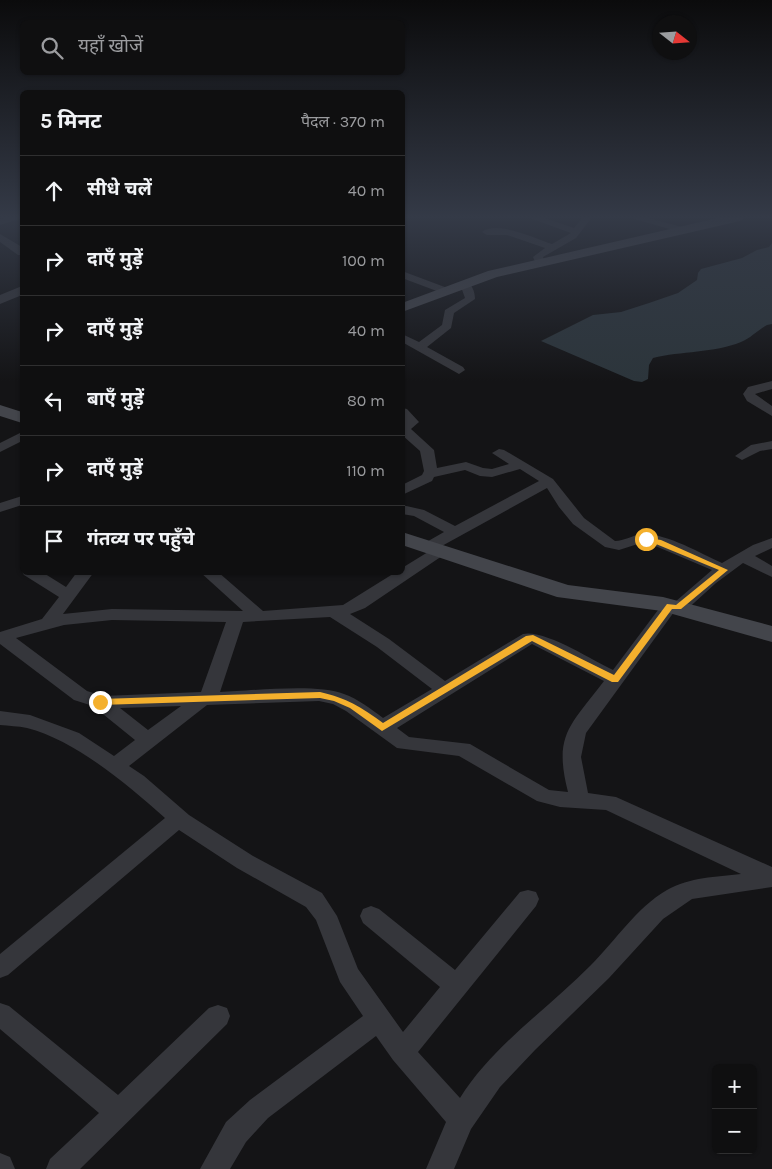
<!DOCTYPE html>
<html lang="hi">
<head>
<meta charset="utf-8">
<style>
  :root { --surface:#0f0f10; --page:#181819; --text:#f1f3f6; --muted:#9b9c9f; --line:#2f2f30 }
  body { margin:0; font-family:Karla,"Noto Sans Devanagari",sans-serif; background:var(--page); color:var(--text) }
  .controls { position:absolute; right:15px; bottom:15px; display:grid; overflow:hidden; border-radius:8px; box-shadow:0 1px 4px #0004 }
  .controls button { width:45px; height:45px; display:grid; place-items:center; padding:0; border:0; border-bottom:1px solid var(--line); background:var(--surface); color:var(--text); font:25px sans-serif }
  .compass { position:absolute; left:652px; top:15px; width:45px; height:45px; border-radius:50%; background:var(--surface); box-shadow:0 1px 4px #0004; rotate:107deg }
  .stop { position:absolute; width:15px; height:15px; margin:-11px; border:4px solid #f4b02d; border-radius:50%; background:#fff }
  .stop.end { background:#f4b02d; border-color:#fff; box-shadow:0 1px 5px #0008 }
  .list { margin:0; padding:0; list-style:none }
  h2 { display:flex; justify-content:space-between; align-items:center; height:65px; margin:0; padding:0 20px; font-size:21px }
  h2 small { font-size:16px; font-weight:400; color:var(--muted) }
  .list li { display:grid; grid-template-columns:32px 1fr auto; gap:15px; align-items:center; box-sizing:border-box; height:70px; padding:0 20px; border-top:1px solid var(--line) }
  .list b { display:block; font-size:19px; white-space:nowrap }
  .list em { font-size:16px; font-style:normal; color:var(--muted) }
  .icon { flex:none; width:28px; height:28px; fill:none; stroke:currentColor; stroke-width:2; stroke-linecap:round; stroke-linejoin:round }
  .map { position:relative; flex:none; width:772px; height:1169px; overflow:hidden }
  .search { position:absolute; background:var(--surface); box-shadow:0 1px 4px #0004; left:20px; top:20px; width:385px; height:55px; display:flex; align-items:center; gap:12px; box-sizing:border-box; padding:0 18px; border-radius:8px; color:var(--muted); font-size:19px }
  .panel { position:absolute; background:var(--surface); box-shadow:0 1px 4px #0004; left:20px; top:90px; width:385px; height:485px; border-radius:8px }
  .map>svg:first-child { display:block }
  .water { fill:#2c353b }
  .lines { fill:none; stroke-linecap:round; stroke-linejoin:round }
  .minor { fill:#35363b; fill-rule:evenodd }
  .tertiary { fill:#35363b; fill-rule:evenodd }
  .secondary { fill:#43454b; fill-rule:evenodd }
  .route { fill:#f4b02d }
</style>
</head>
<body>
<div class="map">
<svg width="772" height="1169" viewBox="0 0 772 1169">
  <rect width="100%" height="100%" fill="#141416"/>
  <path class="water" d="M772 243V324L767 325C758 330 751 338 741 342 714 353 681 351 653 358L649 365 648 379 642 382 634 381 541 341 593 315 621 312 649 303 678 293 697 280 698 273 701 269 742 258 757 250 769 247Z"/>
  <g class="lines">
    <g class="minor">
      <path d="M7 217H22V218L0 225V219Z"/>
      <path d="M527 217H541L574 228 583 217H592L576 238 543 257 545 262 540 265 536 264 533 257 545 248 507 235H487L482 232C497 220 536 239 552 244L571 233Z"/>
      <path d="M628 217H644L686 228 688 230 683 233Z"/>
      <path d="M402 271 450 289 451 291 450 293H442L402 278Z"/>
      <path d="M465 281C472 283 475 292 475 299L454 313 451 328 427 347 463 367 465 370 459 374 402 342V334L419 342 442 325 445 310 465 298 460 284Z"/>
      <path d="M772 381V389L755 394 772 406V416L747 401 743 394 748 387Z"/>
      <path d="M402 408 407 409 419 422 411 429 434 450 437 468 466 462 483 468 492 469 509 464 492 453 499 449 504 450 553 479 584 518 615 541C624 541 633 535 642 534 666 533 700 553 722 563L753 545 772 538V548L755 556 772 566V577L743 563 716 583 684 612H674L586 733 581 757 588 793 616 797 772 867V887L692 899 663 919 609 978 535 1050 500 1087 471 1129 454 1169H426L446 1122 393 1060 376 1036 268 1118 246 1142 230 1169H200L226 1122 250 1100 363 1016 340 982 316 920 306 907 237 868 179 830 8 975 0 978V954L165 818C128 785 75 740 27 728 18 726 9 726 0 725V711L30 715 79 733 114 756 135 740 93 706 74 700 0 644V632L42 619 59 597 24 575 22 572V571L42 572 66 587 77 572H94L63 614 112 609 243 611 200 572H218L263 611 343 605 396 572H402V568L428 552 423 550 420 547 423 544 444 532 414 516 402 514V505L424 510 455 526 539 481 520 469 492 477 480 476 465 470 434 477 432 481 402 495V485L422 475 424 471 420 451 402 435V423L404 422 402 420ZM547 488 559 507 573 524 605 547 619 550 641 543 653 545 712 570 675 602H664L613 670C592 660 544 629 523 634L445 681 389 639 350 614 365 608 445 554 447 551 440 547ZM330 617 377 647 432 689 383 718C371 709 358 699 344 694 317 683 251 691 220 692L243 622ZM112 620 226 622 201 692 103 696 87 691 16 638 64 625ZM532 644 604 681C571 725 553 734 568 792L549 790 470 744 409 737 397 728ZM319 701 333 704 346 711 397 748 459 756 537 801 560 807 606 810 741 874C716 877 690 877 667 890 636 908 616 940 591 965 548 1009 493 1045 460 1098L418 1052 536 906 539 899 536 892 528 890 520 892 455 970 379 909 371 906 363 909 360 916 363 923 440 987 403 1032 358 969 337 916 322 893 253 856 189 815 144 776 129 766 207 705ZM181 706 148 730 120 708Z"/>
      <path d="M22 432V441L0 452V443Z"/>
      <path d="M772 441V449L760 451 742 460 735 456 751 445Z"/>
      <path d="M22 496V505L0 512V503Z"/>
      <path d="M0 1003 9 1006 118 1095 209 1008 218 1005 227 1008 230 1016 227 1024 80 1169H46L50 1159 99 1113 0 1029Z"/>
      <path d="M0 1153 10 1157 15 1169H0Z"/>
    </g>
    <g class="tertiary">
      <path d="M0 234 22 247V255H18L0 242Z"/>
      <path d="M22 286V295L0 304V295Z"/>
    </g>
    <g class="secondary">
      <path d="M722 217H746L740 221 497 277 402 312V303L488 271Z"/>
      <path d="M0 405 22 412V423L0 416Z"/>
      <path d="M402 532 568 585 663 597 772 626V642L662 611 557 597 402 545Z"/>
    </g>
  </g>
  <linearGradient id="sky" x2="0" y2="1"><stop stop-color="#0b0b0c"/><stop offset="0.57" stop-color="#343a47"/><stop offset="1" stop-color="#343a47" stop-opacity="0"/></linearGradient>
  <rect width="772" height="381" fill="url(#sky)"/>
  <path class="route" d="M643 537 661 540 728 570 681 609H672L618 682H612L532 641 382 731 350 708 334 701 320 698 100 705 95 702 100 699 320 692C347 698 361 707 383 723L526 636 533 635 614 675 667 604 676 605 719 570 656 544 643 541Z"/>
</svg>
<div class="controls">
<button>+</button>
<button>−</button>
</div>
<svg class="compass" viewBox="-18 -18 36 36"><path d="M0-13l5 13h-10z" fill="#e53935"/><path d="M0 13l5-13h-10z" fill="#9b9c9f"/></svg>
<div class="stop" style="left:646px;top:539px"></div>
<div class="stop end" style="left:100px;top:702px"></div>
<div class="search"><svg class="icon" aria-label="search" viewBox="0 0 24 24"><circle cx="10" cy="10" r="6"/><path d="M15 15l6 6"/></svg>यहाँ खोजें</div>
<section class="panel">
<h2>5 मिनट<small>पैदल · 370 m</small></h2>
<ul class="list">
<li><svg class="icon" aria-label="ahead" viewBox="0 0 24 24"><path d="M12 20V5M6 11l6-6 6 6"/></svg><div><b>सीधे चलें</b></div><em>40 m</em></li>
<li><svg class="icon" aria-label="right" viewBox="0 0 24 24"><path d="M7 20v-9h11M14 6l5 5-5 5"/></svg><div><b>दाएँ मुड़ें</b></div><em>100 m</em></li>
<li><svg class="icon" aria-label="right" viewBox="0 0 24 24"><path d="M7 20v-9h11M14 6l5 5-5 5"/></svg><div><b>दाएँ मुड़ें</b></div><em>40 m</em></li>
<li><svg class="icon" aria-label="left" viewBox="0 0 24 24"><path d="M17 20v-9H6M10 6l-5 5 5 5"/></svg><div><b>बाएँ मुड़ें</b></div><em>80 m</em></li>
<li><svg class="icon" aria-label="right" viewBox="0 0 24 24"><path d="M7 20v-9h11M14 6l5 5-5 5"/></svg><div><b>दाएँ मुड़ें</b></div><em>110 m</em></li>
<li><svg class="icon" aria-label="arrive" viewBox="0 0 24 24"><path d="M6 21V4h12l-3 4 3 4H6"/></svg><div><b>गंतव्य पर पहुँचे</b></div></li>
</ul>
</section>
</div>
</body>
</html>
